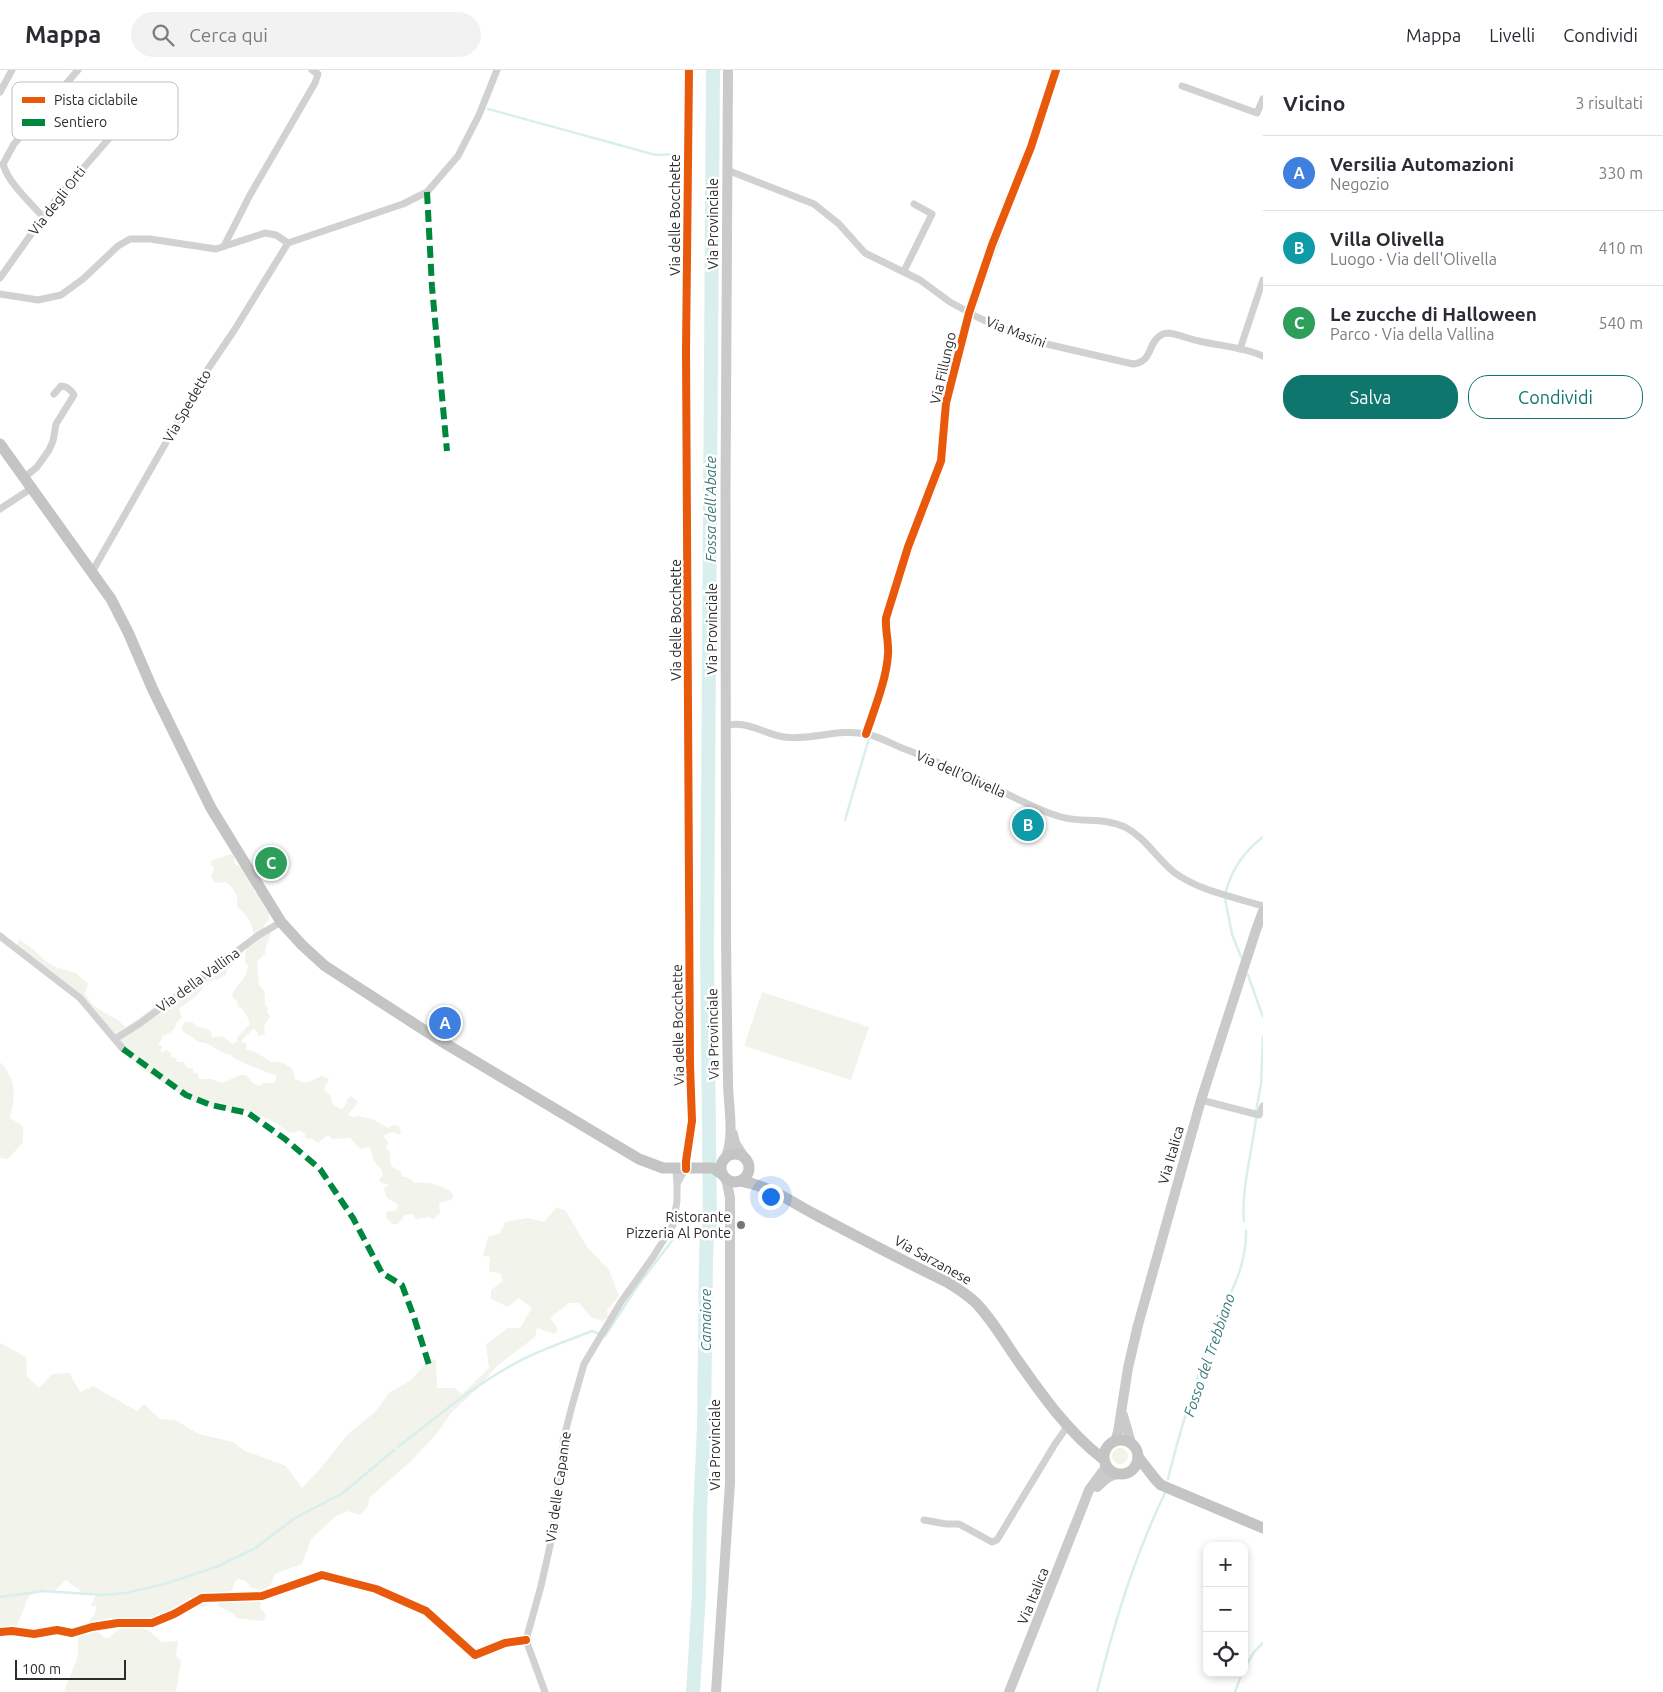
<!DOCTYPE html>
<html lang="it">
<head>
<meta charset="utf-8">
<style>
  :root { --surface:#fff; --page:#f2f2f3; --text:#2b2b33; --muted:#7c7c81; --line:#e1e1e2; --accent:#0f766e }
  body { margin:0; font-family:Ubuntu,sans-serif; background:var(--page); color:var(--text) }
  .controls { position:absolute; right:15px; bottom:15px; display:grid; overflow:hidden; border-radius:10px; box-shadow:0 2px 8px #0003 }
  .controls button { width:45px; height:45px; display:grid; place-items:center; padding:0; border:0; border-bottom:1px solid var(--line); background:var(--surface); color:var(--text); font:25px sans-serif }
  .scale { position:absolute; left:15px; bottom:12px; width:111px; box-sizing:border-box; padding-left:5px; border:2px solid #2c2c2c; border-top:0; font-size:14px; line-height:18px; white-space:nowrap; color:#2c2c2c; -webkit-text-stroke:4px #fff; paint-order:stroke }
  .you { position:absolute; left:770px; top:1126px; width:18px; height:18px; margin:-12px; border:4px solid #fff; border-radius:50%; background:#1a73e8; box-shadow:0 0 0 8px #1a73e833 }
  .badge { display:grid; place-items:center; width:32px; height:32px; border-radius:50%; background:var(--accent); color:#fff; font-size:16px; font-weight:700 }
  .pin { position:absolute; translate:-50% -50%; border:2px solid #fff; box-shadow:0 1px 5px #0006 }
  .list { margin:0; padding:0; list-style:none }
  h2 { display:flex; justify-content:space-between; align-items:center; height:65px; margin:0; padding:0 20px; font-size:21px }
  h2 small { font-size:16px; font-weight:400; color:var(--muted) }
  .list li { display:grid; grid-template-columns:32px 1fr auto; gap:15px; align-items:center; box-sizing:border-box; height:75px; padding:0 20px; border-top:1px solid var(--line) }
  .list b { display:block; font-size:19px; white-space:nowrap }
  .list p { margin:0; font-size:16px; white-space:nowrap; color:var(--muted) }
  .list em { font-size:16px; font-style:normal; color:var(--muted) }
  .actions { display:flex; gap:10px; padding:15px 20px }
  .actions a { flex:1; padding:11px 0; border:1px solid var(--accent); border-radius:20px; text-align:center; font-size:18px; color:var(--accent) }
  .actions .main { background:var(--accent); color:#fff }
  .icon { flex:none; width:28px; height:28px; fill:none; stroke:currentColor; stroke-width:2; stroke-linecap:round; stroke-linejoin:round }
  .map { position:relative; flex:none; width:1263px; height:1622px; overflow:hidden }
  header { display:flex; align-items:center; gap:30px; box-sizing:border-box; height:70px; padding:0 25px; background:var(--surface); border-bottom:1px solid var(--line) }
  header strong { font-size:24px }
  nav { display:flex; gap:28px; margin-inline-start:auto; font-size:18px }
  .search { width:350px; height:45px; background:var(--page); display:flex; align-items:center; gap:12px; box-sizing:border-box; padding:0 18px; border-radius:28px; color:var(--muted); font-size:19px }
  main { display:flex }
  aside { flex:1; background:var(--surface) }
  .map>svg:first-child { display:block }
  .green { fill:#f2f3eb; fill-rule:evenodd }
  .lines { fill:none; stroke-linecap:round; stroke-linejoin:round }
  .stream { stroke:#d8efee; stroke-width:2.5 }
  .river { stroke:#d8efee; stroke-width:14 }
  .street { stroke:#d1d1d1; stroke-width:7 }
  .secondary { stroke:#cacaca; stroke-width:10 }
  .primary { stroke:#c4c4c4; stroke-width:11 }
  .quiet { stroke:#00873e; stroke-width:6; stroke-dasharray:12 6; stroke-linecap:butt }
  .cycleway-casing { stroke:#fff; stroke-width:11 }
  .cycleway { stroke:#e8590c; stroke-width:8 }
  .poi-dot { fill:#767676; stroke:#fff; stroke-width:2 }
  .labels { text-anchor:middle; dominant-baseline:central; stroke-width:5; stroke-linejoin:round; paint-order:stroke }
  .street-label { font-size:14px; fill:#2c2c2c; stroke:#fff }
  .poi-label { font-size:14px; fill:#2c2c2c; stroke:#fff; text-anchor:end }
  .water-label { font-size:15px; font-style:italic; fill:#3c7b7b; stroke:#fff }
  .key { fill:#fff; stroke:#c0c0c0; stroke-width:1 }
  .key-label { font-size:14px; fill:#2c2c2c }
</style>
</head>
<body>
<header>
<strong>Mappa</strong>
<div class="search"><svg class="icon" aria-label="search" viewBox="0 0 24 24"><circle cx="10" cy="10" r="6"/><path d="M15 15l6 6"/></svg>Cerca qui</div>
<nav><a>Mappa</a><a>Livelli</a><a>Condividi</a></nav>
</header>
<main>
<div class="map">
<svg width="1263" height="1622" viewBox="0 0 1263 1622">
  <rect width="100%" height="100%" fill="#fff"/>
  <g class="green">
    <path d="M230 784 235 786 234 790 235 794 244 799 255 817 254 822 259 824 265 832 263 835 269 843V850L263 856 271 864 266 876 265 884 257 892 259 915C267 922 264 925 265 934L268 938 267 942 270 947C265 953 263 957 265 964L258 966 256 960 253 959 241 971 247 975 246 980 253 981 272 992H281L292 998 295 1009 305 1013 322 1006 329 1009 324 1019 330 1025 333 1035 342 1039 345 1036 347 1029 351 1026 358 1032 348 1045 355 1048 357 1046 372 1049 388 1058 393 1055 399 1056 401 1062 399 1065 392 1062 383 1066 388 1072 386 1077 390 1083 391 1096 400 1101 403 1107H407L415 1113C427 1111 447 1116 454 1125L451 1130 439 1133 440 1143 433 1150 429 1147 416 1149 413 1144 405 1145 398 1154H392L386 1148V1142L397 1140 398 1134 387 1128 384 1119 389 1114 381 1113 379 1110 383 1105 381 1099 374 1091 370 1077 360 1079 350 1068 332 1069 328 1065 317 1073 313 1069 305 1068V1064L300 1060 294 1063 289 1062 272 1051 246 1040 243 1044 200 1035 187 1028 141 998 117 975 79 929 16 880 19 869 39 884 44 890 58 898 76 903 88 914 85 923C93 939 101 940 116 949 120 951 122 955 126 957L205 902 253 865C254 853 245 844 237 836 239 827 234 818 226 812L215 813 211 806 214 798 211 794 212 790 220 788ZM246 879 245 891 248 896C246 912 234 915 232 927L237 931 238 937 242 938 249 950V955L238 966 237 971 233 974 222 966 212 967 211 961 204 958 197 957 192 952H185L181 959C185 965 193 966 198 972L206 973 225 984 231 985 235 989 276 1006V1010L273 1013H263L260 1016 253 1013 246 1005H240L222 1013 211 1009H201L200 1010 197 1003H193V999L186 997 184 992H176L177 988 170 987 172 984 167 980 161 982 162 976 158 974 162 969V966C169 963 176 962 176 953L182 948 179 938C189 932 202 924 204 913L219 909 227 904V899C235 895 239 885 246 879Z"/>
    <path d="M762 922 869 957 851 1010 744 976Z"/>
    <path d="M0 992C18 1013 15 1023 10 1048L23 1056V1072L8 1089 0 1088Z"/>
    <path d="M557 1137 566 1141 587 1177 609 1200 619 1226 607 1240 608 1247 603 1251 591 1247 579 1233H569L550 1248 558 1259 555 1264 537 1258 535 1267 498 1295 477 1319 452 1342 435 1366 410 1392 369 1428C369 1437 366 1440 359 1445L348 1441 336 1446 311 1469 302 1494 275 1504 270 1516 260 1520 251 1518 246 1511 238 1509 234 1513 232 1521 213 1524 212 1532 204 1537 182 1535 148 1551 108 1548 90 1555 87 1553 95 1544 96 1536H91L96 1524 86 1525 66 1510 53 1522 47 1519 29 1526 16 1558 0 1559V1273L26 1287 27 1306 39 1318 52 1304 69 1303 80 1322 93 1316 137 1341 144 1334 160 1349 175 1350 199 1364 233 1372 243 1380 286 1396 302 1418 321 1398 347 1365 375 1342 390 1322 410 1311 431 1288 436 1291 437 1318H454L462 1324 489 1298 486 1274 508 1258H520L532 1238 519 1228 508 1237 491 1229V1220L503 1211 501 1204 489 1201 490 1187 483 1186 488 1167 500 1163 505 1152 528 1148 544 1152Z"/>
    <circle cx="1120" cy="1386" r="8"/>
    <path d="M225 1526 257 1529 261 1533 260 1538 266 1545 263 1551 236 1548 234 1544 218 1536V1533Z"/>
    <path d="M131 1556 148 1560 162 1572 178 1571 176 1585 181 1591 176 1622H64L78 1586V1564L97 1561 104 1567 109 1568 121 1557Z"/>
  </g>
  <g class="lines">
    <g class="stream">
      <path d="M488 39 656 85 678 84"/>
      <path d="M983 215 1003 160"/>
      <path d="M974 242 979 226"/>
      <path d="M964 275 972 248"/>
      <path d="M949 341 951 327"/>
      <path d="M945 388 949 350"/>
      <path d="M897 524 912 477 940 407"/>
      <path d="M845 750 869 668"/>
      <path d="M1226 821C1232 799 1246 780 1263 767"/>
      <path d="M1225 829 1232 864 1241 887"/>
      <path d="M1248 905 1263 947"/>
      <path d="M1256 1042 1261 1014 1263 967"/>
      <path d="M1244 1151C1241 1120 1252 1082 1256 1049"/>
      <path d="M398 1377C433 1350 468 1320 507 1298 534 1282 564 1272 592 1261L605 1266 639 1214 674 1168 707 1166"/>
      <path d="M1168 1409C1180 1359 1196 1310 1214 1262 1227 1228 1247 1199 1246 1161"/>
      <path d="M0 1527 43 1521 104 1525 126 1523 168 1513 216 1497 254 1479 295 1448 343 1423 394 1380"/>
      <path d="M1244 1599 1254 1582 1263 1573"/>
      <path d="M1097 1622C1114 1554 1134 1487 1165 1423"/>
      <path d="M1235 1622 1242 1603"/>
    </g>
    <path class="river" d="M693 1622 699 1523 700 1442 704 1357 706 1186 707 1166 710 1154 707 879 713 0"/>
    <g class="street">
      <path d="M1182 16 1257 43 1263 29"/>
      <path d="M0 22 12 0"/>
      <path d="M727 100 814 134 839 154 865 183 920 210 950 232 979 248 1029 270 1133 294C1154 291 1147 273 1161 265 1164 263 1165 263 1168 263 1179 264 1188 269 1199 271 1220 276 1243 277 1263 286"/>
      <path d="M44 148C30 132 9 114 3 94L14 74 78 0"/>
      <path d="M288 173 403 134 427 122 458 86 479 45 497 0"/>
      <path d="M224 176 250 125 315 13 318 4 312 0"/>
      <path d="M904 201 932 144 914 134"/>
      <path d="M0 208 54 132 118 58"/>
      <path d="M0 224 38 230 61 225 83 209 118 176 130 169H150L216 179 265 163 276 165 288 173"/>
      <path d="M1240 279 1263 210"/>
      <path d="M25 407 37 397 49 380 53 371 56 354 74 325C71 320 67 316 61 316L54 324"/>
      <path d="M0 439 32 418"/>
      <path d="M92 502 208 299 235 259 288 173"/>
      <path d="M725 656C745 649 764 664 784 667 811 671 839 658 866 664 878 666 890 673 902 678 931 689 960 702 989 715 1012 726 1036 740 1061 747 1082 753 1104 747 1125 757 1146 768 1157 789 1175 803 1200 821 1234 827 1263 836"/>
      <path d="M866 664C874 640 887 608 888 584 889 572 885 560 886 548L908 477 941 391 946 333 969 243 992 175 1031 77 1056 0"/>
      <path d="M0 866 80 928 123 979"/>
      <path d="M115 969 139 954 259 865 281 852"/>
      <path d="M1201 1030 1259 1045 1263 1036"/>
      <path d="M676 1099 677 1114 685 1099"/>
      <path d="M686 1099V1091L692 1051 690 995 686 281 689 0"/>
      <path d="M924 1450 946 1454H959L992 1472 997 1470 1055 1374 1067 1357"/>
      <path d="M0 1562 12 1561 34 1564 57 1560 72 1563 92 1557 118 1553H152L174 1544 202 1528 262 1526 322 1505 376 1519 426 1541 475 1585 505 1573 526 1570"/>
      <path d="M545 1622 526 1570 541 1516 554 1458 563 1371 572 1336 584 1294 621 1232 653 1187 673 1155 677 1131V1114"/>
    </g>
    <g class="secondary">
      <path d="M733 1064 735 1073 744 1087"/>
      <path d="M726 1087C735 1063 728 1036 728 1011 727 955 726 898 726 842 725 561 725 281 728 0"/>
      <path d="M1123 1345 1131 1373"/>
      <path d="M1115 1371 1118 1362 1128 1298 1138 1255 1201 1030 1256 860 1263 841"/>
      <path d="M1097 1417 1107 1408 1116 1404"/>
      <path d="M716 1622 730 1413V1128L726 1108"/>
      <path d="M1009 1622 1084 1433 1089 1420 1106 1397"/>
    </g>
    <g class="primary">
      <path d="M0 374 111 529 128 562 153 620 211 738 281 852 302 875 325 896 441 971 639 1089 663 1098H713L723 1105"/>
      <circle cx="735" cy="1098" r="14"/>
      <path d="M740 1111C771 1116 789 1131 816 1145 860 1168 903 1191 947 1212 957 1218 966 1224 975 1232 991 1248 1003 1269 1016 1288 1042 1325 1067 1361 1103 1389"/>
      <circle cx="1121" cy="1387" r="17"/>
      <path d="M1138 1387 1156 1410 1161 1415 1263 1458"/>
    </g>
    <g class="quiet">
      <path d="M427 122 432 217 447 381"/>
      <path d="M123 979 186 1025 211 1035 248 1043 285 1069 320 1099 353 1148 382 1203 402 1215 414 1247 429 1295"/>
    </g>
    <g class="cycleway-casing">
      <g id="cycleway">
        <path d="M866 664C874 640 887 608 888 584 889 572 885 560 886 548L908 477 941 391 946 333 969 243 992 175 1031 77 1056 0"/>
        <path d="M686 1099V1091L692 1051 690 995 686 281 689 0"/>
        <path d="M0 1562 12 1561 34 1564 57 1560 72 1563 92 1557 118 1553H152L174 1544 202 1528 262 1526 322 1505 376 1519 426 1541 475 1585 505 1573 526 1570"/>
      </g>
    </g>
    <use href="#cycleway" class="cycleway"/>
  </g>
  <circle class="poi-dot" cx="741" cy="1155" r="5"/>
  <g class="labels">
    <g class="street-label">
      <text transform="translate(57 131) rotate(-52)">Via degli Orti</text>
      <text transform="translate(675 145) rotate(-90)">Via delle Bocchette</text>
      <text transform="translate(713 154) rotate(-90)">Via Provinciale</text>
      <text transform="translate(1016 262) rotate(21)">Via Masini</text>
      <text transform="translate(943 298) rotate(-77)">Via Fillungo</text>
      <text transform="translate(187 336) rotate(-60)">Via Spedetto</text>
      <text transform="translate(676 550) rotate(-90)">Via delle Bocchette</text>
      <text transform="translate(712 559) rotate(-90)">Via Provinciale</text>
      <text transform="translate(961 704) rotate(24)">Via dell'Olivella</text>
      <text transform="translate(198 910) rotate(-36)">Via della Vallina</text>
      <text transform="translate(678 955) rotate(-91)">Via delle Bocchette</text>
      <text transform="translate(713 964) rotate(-91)">Via Provinciale</text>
      <text transform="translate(1171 1085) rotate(-74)">Via Italica</text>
      <text transform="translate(933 1190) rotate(29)">Via Sarzanese</text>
      <text transform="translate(715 1375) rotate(-90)">Via Provinciale</text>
      <text transform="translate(558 1417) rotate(-82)">Via delle Capanne</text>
      <text transform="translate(1033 1526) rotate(-68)">Via Italica</text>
    </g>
    <g class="poi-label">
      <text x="731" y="1147">Ristorante<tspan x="731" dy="16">Pizzeria Al Ponte</tspan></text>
    </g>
    <g class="water-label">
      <text transform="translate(710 439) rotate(-90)">Fossa dell'Abate</text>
      <text transform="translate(705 1250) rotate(-90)">Camaiore</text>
      <text transform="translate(1209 1285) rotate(-71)">Fosso del Trebbiano</text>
    </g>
  </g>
  <rect x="12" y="12" width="166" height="58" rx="8" class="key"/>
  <rect x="22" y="27" width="23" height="6" fill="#e8590c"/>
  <rect x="22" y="49" width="23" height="7" fill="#00873e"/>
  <g class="key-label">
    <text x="54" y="35">Pista ciclabile</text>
    <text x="54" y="57">Sentiero</text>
  </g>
</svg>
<div class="controls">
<button>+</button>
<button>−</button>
<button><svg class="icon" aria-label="locate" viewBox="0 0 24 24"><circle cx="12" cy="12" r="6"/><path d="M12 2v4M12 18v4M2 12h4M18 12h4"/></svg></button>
</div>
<div class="scale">100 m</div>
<div class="you"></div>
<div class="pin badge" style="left:445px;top:953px;background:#3f7fe0">A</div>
<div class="pin badge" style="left:1028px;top:755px;background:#0f9aa8">B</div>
<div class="pin badge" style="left:271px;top:793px;background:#2e9e5b">C</div>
</div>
<aside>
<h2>Vicino<small>3 risultati</small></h2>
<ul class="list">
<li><span class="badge" style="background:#3f7fe0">A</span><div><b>Versilia Automazioni</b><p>Negozio</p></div><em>330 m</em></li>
<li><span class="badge" style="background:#0f9aa8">B</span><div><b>Villa Olivella</b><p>Luogo · Via dell'Olivella</p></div><em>410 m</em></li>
<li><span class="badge" style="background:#2e9e5b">C</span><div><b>Le zucche di Halloween</b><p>Parco · Via della Vallina</p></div><em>540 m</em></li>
</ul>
<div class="actions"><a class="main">Salva</a><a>Condividi</a></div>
</aside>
</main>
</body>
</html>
